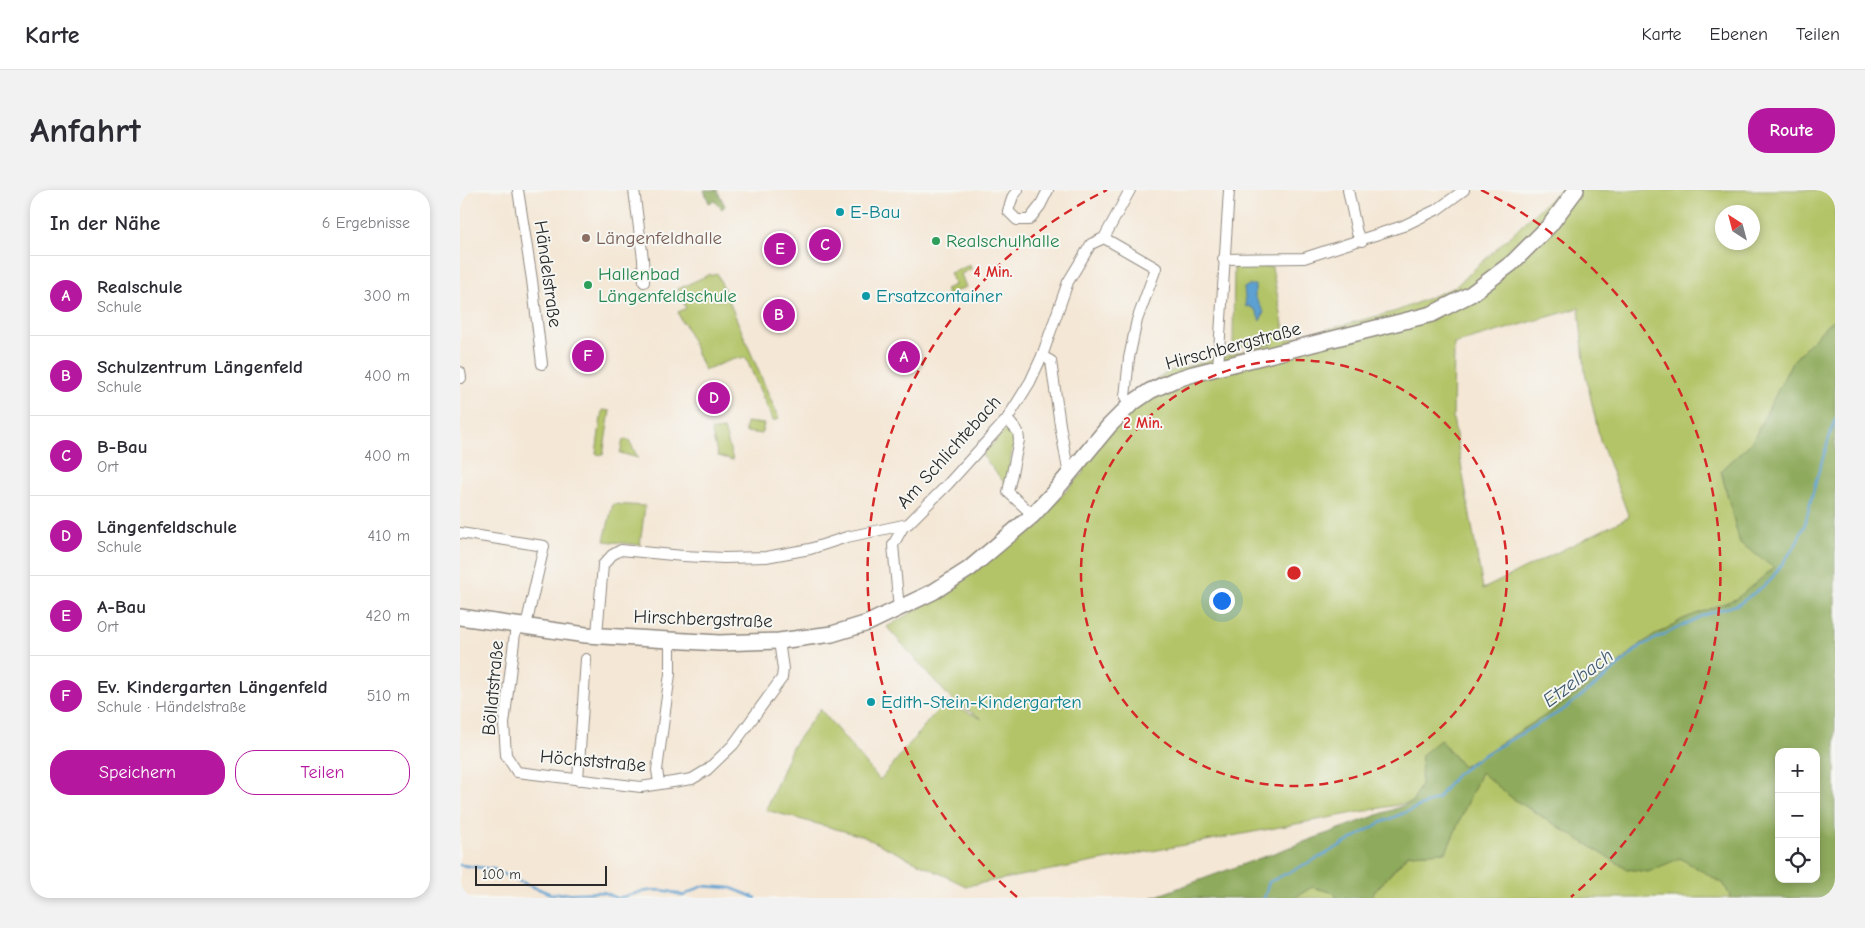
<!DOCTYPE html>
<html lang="de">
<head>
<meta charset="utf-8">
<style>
  :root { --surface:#fff; --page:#f2f2f3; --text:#2b2b33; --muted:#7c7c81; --line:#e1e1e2; --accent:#b5179e }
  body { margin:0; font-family:"Comic Neue",sans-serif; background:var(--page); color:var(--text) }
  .controls { position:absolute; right:15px; bottom:15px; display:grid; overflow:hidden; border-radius:10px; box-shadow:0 2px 8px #0003 }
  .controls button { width:45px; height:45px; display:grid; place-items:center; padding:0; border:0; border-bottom:1px solid var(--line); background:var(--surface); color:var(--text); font:25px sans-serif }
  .compass { position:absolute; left:1255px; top:15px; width:45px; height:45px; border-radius:50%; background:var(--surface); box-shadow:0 2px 8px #0003; rotate:324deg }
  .scale { position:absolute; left:15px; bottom:12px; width:132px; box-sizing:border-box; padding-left:5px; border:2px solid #2b2b2b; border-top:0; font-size:14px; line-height:18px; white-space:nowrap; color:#2b2b2b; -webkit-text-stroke:4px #f6f6f2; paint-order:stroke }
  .you { position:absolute; left:761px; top:410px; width:18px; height:18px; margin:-12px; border:4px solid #fff; border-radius:50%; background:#1a73e8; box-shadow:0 0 0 8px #1a73e833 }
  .badge { display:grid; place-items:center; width:32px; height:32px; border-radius:50%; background:var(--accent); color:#fff; font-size:16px; font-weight:700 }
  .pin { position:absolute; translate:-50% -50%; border:2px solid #fff; box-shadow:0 1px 5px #0006 }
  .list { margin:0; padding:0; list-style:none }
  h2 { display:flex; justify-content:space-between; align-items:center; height:65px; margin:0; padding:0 20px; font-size:21px }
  h2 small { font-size:16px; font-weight:400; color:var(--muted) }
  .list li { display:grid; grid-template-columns:32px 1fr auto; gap:15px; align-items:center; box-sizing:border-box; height:80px; padding:0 20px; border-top:1px solid var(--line) }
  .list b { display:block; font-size:19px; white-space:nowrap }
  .list p { margin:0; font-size:16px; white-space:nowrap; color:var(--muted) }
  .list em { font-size:16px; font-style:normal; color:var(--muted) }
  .actions { display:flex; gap:10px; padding:15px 20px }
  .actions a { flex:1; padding:11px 0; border:1px solid var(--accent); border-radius:20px; text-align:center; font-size:18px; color:var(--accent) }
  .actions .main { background:var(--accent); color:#fff }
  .icon { flex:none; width:28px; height:28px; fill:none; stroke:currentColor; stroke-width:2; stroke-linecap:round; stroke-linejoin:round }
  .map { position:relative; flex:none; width:1375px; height:708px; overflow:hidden; border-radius:20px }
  header { display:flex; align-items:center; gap:30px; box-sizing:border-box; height:70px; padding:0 25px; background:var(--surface); border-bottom:1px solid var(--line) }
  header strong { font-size:24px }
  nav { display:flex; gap:28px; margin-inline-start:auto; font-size:18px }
  .intro { display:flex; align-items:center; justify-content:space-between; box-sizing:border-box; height:120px; padding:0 30px }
  h1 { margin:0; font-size:35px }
  .button { padding:12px 22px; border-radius:20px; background:var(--accent); color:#fff; font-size:18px; font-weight:700 }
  main { display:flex; gap:30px; padding:0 30px }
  aside { flex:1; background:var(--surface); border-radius:20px; box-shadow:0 2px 8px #0003 }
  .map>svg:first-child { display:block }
  .green { fill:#b3c467; stroke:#6f7849; fill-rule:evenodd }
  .forest { fill:#8eaa5c; stroke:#5c6a44; fill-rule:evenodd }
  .water { fill:#5da1d2; stroke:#44667e }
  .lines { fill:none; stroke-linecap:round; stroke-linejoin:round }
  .stream { stroke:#5da1d2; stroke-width:2.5 }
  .street-casing { stroke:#908980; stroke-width:12 }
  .secondary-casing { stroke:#908980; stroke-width:18 }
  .street { stroke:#fff; stroke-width:10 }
  .secondary { stroke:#fff; stroke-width:15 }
  .ring { fill:none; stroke:#d62828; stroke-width:2.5; stroke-dasharray:9 6 }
  .culture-dot { fill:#0f9aa8; stroke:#f6f6f2; stroke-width:2 }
  .education-dot { fill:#8d6e63; stroke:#f6f6f2; stroke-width:2 }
  .leisure-dot { fill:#2e9e5b; stroke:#f6f6f2; stroke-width:2 }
  .labels { text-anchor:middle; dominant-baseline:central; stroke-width:4; stroke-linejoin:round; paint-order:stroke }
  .culture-label { font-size:19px; fill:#0d838f; stroke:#f6f6f2; text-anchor:start }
  .education-label { font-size:19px; fill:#785e54; stroke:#f6f6f2; text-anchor:start }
  .leisure-label { font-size:19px; fill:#27864d; stroke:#f6f6f2; text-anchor:start }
  .street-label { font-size:19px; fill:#2b2b2b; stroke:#f6f6f2 }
  .water-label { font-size:20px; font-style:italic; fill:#3f5a6e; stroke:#f6f6f2 }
  .centre { fill:#d62828; stroke:#f6f6f2; stroke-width:2.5 }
  .ring-label { font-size:15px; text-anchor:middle; font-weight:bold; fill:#d62828; stroke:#f6f6f2; stroke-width:4; stroke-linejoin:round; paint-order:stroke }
</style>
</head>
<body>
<header>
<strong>Karte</strong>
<nav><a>Karte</a><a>Ebenen</a><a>Teilen</a></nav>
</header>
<div class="intro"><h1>Anfahrt</h1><a class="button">Route</a></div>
<main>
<aside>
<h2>In der Nähe<small>6 Ergebnisse</small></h2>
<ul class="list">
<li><span class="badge">A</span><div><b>Realschule</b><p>Schule</p></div><em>300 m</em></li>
<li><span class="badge">B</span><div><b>Schulzentrum Längenfeld</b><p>Schule</p></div><em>400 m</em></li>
<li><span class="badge">C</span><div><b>B-Bau</b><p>Ort</p></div><em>400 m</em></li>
<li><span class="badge">D</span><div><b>Längenfeldschule</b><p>Schule</p></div><em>410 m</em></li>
<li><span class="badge">E</span><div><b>A-Bau</b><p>Ort</p></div><em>420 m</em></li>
<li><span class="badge">F</span><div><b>Ev. Kindergarten Längenfeld</b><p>Schule · Händelstraße</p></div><em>510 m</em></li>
</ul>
<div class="actions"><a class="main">Speichern</a><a>Teilen</a></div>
</aside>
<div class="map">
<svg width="1375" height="708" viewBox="0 0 1375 708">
  <rect width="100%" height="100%" fill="#f6f6f2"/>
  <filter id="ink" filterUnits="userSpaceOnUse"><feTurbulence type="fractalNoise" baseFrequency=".02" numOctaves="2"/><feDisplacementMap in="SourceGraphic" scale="10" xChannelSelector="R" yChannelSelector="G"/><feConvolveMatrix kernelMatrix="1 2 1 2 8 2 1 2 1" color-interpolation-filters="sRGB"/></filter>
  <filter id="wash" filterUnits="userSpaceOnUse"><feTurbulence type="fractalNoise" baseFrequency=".0096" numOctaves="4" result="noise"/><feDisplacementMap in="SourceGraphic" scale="20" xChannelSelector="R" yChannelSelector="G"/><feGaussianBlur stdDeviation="1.12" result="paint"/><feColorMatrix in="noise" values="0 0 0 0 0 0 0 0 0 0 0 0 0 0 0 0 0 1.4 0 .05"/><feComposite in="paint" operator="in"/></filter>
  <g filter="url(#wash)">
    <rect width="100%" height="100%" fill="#f4e7d5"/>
    <g class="green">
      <path d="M1100 0H1375V127L1332 172 1292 252 1261 281 1280 353 1315 377 1276 409 1223 429 1182 453 1149 482 1086 525 1003 577 981 550 962 565 961 594 953 612 506 696 402 646 306 620 332 557 360 519 420 590 474 524 486 512 522 529 491 509 427 437 496 396 587 321 623 283 624 260 673 204 710 181 814 153 773 157 774 76 812 77 826 150 937 121 995 97ZM1262 22H1292V52H1262ZM1119 118 1125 182 1140 250 1169 327 1023 399 993 228 994 154Z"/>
      <path d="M510 75 511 79 501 84 506 97 487 105 485 99 495 95 490 83Z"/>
      <path d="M257 83 319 229 313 231 286 168 274 169 244 180 224 132 222 133 218 122 226 118 218 99 250 84 251 86Z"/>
      <path d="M142 220 150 221 143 265 136 264Z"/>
      <path d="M286 232 304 234 302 244 285 242Z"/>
      <path d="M551 238 555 244 546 295 522 265 546 239Z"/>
      <path d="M264 239 273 270 258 266 251 240Z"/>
      <path d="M163 250H169L178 268 160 263Z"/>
      <path d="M153 314 185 316 180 355 144 351Z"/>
      <path d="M1021 582 1052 608 1167 679 1188 682 1220 668 1264 694 1271 708H909L949 664 986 662Z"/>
      <path d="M852 697 875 703 877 708H834Z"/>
    </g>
    <g class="forest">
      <path d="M244 0H257L265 16 262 19 254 11 249 13Z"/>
      <path d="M1375 127V708H1271L1264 694 1220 668 1188 682 1167 679 1052 608 1021 582 986 662 948 664 909 708H877L874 703 852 697 834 708H691L953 612 961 594 962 565 980 550 1003 577 1086 525 1149 482 1182 453 1223 429 1276 409 1314 378 1280 353 1261 281 1292 252 1332 172ZM1319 562H1356V689H1319Z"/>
    </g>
    <path class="water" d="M789 95H795V107L804 122 800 131 796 121 789 116 786 117 784 98Z"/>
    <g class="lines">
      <g class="stream">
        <path d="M0 675 33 679 54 689 91 704 143 702 156 708"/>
        <path d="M158 708C182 702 199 695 223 706L242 696 271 698 296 708"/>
        <path d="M804 708 809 692 862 666 920 633 977 609 996 585 1020 567 1103 520 1141 491 1181 456 1244 425 1279 414 1309 392 1335 356 1345 334 1357 287 1375 229"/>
      </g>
    </g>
  </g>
  <g filter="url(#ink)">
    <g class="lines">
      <g class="street-casing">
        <g id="street">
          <path d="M58 0 72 90 82 174"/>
          <path d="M174 0 183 69 184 92"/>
          <path d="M558 0 553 6 548 21 557 30H569L580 16 588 0"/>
          <path d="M888 0 897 43 902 51"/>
          <path d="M644 48 696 78 677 130 669 168 665 207 671 214"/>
          <path d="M763 69 844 68 943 36 978 19 1004 0"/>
          <path d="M582 166 591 171 600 235 609 285"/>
          <path d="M758 178 769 0"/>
          <path d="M0 182 1 188"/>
          <path d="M547 229 558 242 559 250 548 302 573 325"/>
          <path d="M0 343 84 356 66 436"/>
          <path d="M439 419 433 355 443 337"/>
          <path d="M56 435 44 534 46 565 57 582 181 597 232 589 247 580 273 555 322 488 323 479 319 451"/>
          <path d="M137 444 143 375 152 365 161 360 223 366 264 368 306 367 350 359 387 347 448 334 488 294 547 229 570 192 582 166 608 92 631 54 644 48 670 0"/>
          <path d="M118 590 126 469"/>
          <path d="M199 593 197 580 210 484V449"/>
        </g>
      </g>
      <g class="secondary-casing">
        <path id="secondary" d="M0 427 126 445 259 453 319 451 372 444 408 433 473 402 509 379 573 325 595 301 649 236 671 214 690 201 714 190 733 184 972 124 1011 104 1052 73 1090 35 1116 0"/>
      </g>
      <use href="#street" class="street"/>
      <use href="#secondary" class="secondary"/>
    </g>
  </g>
  <g class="ring">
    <circle cx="834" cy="383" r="213"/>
    <path d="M557 707A426 426 0 0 1 647 0M1021 0A426 426 0 0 1 1111 707"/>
  </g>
  <g class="culture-dot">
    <circle cx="380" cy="22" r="5"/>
    <circle cx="406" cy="106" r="5"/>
    <circle cx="411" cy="512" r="5"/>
  </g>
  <circle class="education-dot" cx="126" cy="48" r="5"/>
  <g class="leisure-dot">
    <circle cx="476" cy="51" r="5"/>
    <circle cx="128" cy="95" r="5"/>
  </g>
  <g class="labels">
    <g class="culture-label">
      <text x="390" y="22">E-Bau</text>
      <text x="416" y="106">Ersatzcontainer</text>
      <text x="421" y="512">Edith-Stein-Kindergarten</text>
    </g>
    <g class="education-label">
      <text x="136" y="48">Längenfeldhalle</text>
    </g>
    <g class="leisure-label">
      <text x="486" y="51">Realschulhalle</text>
      <text x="138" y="84">Hallenbad<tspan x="138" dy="22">Längenfeldschule</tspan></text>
    </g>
    <g class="street-label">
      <text transform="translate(88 84) rotate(82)">Händelstraße</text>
      <text transform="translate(773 156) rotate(-15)">Hirschbergstraße</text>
      <text transform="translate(489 262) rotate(-48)">Am Schlichtebach</text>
      <text transform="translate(243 429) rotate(2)">Hirschbergstraße</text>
      <text transform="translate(33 498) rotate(-85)">Böllatstraße</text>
      <text transform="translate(133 571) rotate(5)">Höchststraße</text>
    </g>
    <g class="water-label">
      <text transform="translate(1118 488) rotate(-37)">Etzelbach</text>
    </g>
  </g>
  <circle cx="834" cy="383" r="8" class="centre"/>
  <g class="ring-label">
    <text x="533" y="87">4 Min.</text>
    <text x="683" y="238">2 Min.</text>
  </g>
</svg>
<div class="controls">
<button>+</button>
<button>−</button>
<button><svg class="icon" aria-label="locate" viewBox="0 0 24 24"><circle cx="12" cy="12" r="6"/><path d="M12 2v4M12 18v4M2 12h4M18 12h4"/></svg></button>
</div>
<svg class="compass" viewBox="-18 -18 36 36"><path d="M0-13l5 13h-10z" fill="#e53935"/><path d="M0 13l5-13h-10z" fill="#7c7c81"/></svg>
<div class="scale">100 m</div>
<div class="you"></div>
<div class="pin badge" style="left:444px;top:167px">A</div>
<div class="pin badge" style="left:319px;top:125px">B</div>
<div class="pin badge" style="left:365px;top:55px">C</div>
<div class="pin badge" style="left:254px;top:208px">D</div>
<div class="pin badge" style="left:320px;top:59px">E</div>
<div class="pin badge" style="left:128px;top:166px">F</div>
</div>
</main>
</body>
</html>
